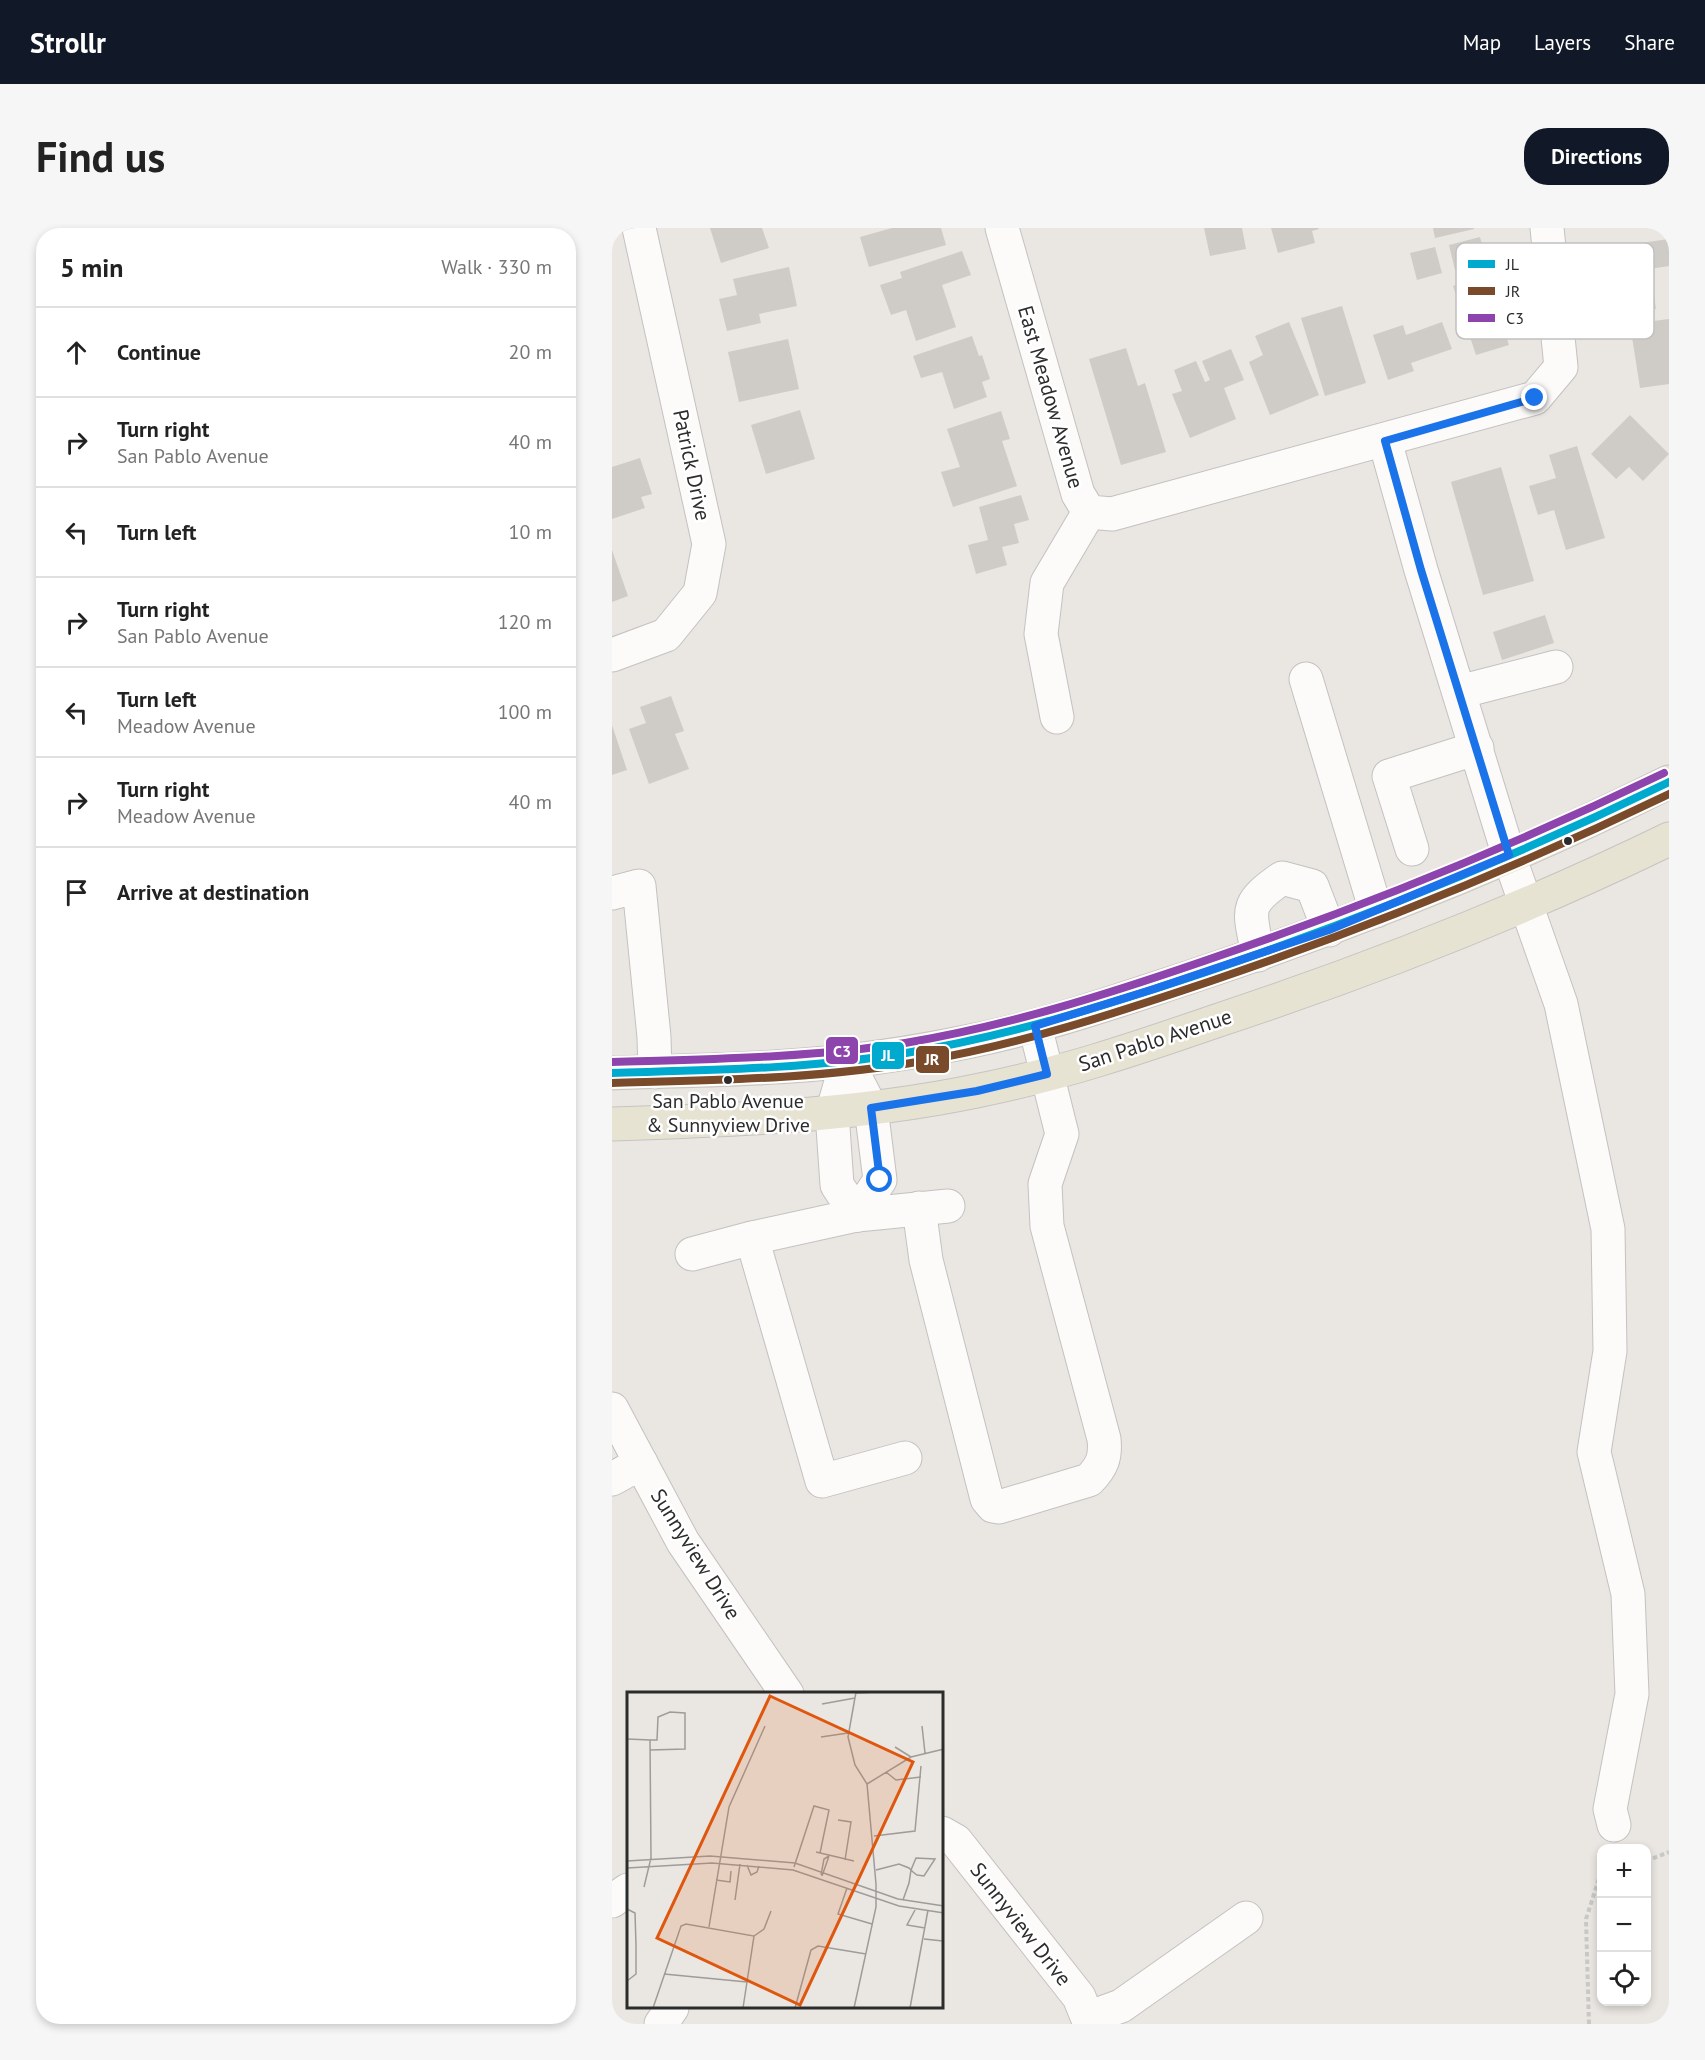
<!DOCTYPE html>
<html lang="en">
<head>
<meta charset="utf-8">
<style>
  :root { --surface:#fff; --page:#f6f6f6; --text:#222; --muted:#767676; --line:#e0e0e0; --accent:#111827 }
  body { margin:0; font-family:"PT Sans",sans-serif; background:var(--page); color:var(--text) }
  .controls { position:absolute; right:18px; bottom:18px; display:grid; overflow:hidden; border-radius:12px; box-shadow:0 3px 9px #0003 }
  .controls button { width:54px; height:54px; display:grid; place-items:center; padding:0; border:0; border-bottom:2px solid var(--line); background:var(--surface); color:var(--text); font:30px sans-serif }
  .stop { position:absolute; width:18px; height:18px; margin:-14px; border:4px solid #1a73e8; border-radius:50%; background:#fff }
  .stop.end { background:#1a73e8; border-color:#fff; box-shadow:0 2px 6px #0008 }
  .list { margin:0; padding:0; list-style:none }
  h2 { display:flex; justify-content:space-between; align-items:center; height:78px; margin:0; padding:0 24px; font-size:26px }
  h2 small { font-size:20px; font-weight:400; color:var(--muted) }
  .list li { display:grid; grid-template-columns:39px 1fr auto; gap:18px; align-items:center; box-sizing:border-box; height:90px; padding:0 24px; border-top:2px solid var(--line) }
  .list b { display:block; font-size:22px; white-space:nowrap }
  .list p { margin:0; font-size:20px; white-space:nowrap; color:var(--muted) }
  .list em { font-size:20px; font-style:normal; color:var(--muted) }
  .icon { flex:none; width:33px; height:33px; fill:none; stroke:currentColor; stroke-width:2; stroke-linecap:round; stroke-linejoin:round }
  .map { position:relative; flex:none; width:1057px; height:1796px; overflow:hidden; border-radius:24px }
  header { display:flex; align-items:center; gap:36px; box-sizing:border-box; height:84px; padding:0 30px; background:var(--accent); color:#fff }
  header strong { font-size:28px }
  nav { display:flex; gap:33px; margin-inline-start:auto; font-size:21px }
  .intro { display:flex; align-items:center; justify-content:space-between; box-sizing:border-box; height:144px; padding:0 36px }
  h1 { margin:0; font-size:42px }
  .button { padding:15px 27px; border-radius:24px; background:var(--accent); color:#fff; font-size:21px; font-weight:700 }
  main { display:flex; gap:36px; padding:0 36px }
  aside { flex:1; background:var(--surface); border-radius:24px; box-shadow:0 3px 9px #0003 }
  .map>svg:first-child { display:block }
  .building { fill:#cfccc8 }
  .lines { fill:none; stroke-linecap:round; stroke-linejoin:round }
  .minor-casing { stroke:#c3c2c2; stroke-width:35 }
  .major-casing { stroke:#c6c4c2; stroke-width:35 }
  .path { stroke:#c8c8c7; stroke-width:4; stroke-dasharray:4.5 3; stroke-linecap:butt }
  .minor { stroke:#fcfbfa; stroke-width:33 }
  .major { stroke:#e7e3d3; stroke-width:33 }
  .bus-1-casing { stroke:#fff; stroke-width:12 }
  .bus-2-casing { stroke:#fff; stroke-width:12 }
  .bus-3-casing { stroke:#fff; stroke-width:12 }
  .bus-1 { stroke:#00a9ce; stroke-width:8 }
  .bus-2 { stroke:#7a4b2a; stroke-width:8 }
  .bus-3 { stroke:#8e44ad; stroke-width:8 }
  .route { stroke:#1a73e8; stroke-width:8 }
  .bus-dot { fill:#2c2c2c; stroke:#fff; stroke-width:2 }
  .labels { text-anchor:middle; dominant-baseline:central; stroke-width:5; stroke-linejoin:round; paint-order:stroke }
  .bus-label { font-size:20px; fill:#2c2c2c; stroke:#fff }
  .street-label { font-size:21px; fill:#2c2c2c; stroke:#fff }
  .inset-road { fill:none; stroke:#9e9c99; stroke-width:1.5 }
  .view { fill:#df570e; fill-opacity:0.15; stroke:#df570e; stroke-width:3 }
  .inset-edge { fill:none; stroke:#2c2c2c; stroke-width:3 }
  .key { fill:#fff; stroke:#c0c0c0; stroke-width:1.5 }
  .key-label { font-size:16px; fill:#2c2c2c }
  .line-badge { stroke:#fff; stroke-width:2 }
  .badge-label { font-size:16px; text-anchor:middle; font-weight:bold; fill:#fff }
</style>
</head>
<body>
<header>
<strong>Strollr</strong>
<nav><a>Map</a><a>Layers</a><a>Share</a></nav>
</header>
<div class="intro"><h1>Find us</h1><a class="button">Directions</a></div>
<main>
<aside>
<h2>5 min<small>Walk · 330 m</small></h2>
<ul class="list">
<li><svg class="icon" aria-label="ahead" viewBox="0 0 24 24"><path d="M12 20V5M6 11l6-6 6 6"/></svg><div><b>Continue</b></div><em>20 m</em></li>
<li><svg class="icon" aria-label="right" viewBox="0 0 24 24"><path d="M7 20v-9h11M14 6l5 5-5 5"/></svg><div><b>Turn right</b><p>San Pablo Avenue</p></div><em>40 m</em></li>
<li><svg class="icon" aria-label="left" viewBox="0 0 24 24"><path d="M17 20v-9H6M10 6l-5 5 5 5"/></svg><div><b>Turn left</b></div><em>10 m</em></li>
<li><svg class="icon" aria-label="right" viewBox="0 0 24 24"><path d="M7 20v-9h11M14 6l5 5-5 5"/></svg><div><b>Turn right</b><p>San Pablo Avenue</p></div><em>120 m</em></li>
<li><svg class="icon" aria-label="left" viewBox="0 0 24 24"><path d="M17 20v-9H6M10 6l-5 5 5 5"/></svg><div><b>Turn left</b><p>Meadow Avenue</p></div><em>100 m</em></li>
<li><svg class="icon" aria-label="right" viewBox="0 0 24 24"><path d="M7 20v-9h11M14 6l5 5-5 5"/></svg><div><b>Turn right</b><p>Meadow Avenue</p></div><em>40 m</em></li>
<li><svg class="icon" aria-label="arrive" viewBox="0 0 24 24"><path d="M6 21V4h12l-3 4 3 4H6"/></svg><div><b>Arrive at destination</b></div></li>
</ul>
</aside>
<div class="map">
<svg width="1057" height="1796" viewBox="0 0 1057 1796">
  <rect width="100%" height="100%" fill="#eae6e1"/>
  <g class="building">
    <path d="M98 0H150L157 20 109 35Z"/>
    <path d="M280 0H329L334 17 257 39 248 9Z"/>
    <path d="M592 0H630L634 21 598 28Z"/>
    <path d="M659 0H706L707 1 700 3 703 15 666 25Z"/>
    <path d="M821 0H862V1L823 10Z"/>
    <path d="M868 9 875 35 843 42 837 17Z"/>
    <path d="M1057 11V38L1038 41 1044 81 1009 85 1000 19Z"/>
    <path d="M823 19 830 45 805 52 798 25Z"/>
    <path d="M350 23 359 47 330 57 344 99 304 113 294 82 279 87 268 57 290 50 288 44Z"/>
    <path d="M177 39 185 78 147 86 149 95 115 103 107 71 125 67 121 51Z"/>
    <path d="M886 43 898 83 887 87 897 117 864 127 841 58Z"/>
    <path d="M730 78 754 155 713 168 689 90Z"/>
    <path d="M1057 91V156L1028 160 1018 96Z"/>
    <path d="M677 94 707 167 658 187 637 134 651 127 643 108Z"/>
    <path d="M830 94 840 121 799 135 802 143 776 152 761 107 791 97 794 107Z"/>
    <path d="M360 108 367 128 370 127 378 151 370 154 375 169 342 181 330 144 309 150 301 128Z"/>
    <path d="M176 111 187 161 127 174 116 124Z"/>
    <path d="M514 120 526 158 533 155 554 224 509 237 477 131Z"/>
    <path d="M619 121 632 152 612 160 624 191 578 210 560 166 570 163 562 142 584 133 593 154 598 152 590 133Z"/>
    <path d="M188 182 203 231 154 246 139 197Z"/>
    <path d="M389 183 398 211 390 213 405 258 341 279 329 244 348 239 335 201Z"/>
    <path d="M1018 187 1057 226 1031 253 1017 239 1004 251 979 226Z"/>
    <path d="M965 218 993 310 954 322 942 282 926 287 917 258 944 250 937 227Z"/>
    <path d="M28 230 40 266 29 269 33 280 0 291V239Z"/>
    <path d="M889 239 922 353 871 367 839 254Z"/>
    <path d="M409 267 417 292 402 296 407 315 390 319 395 337 364 346 356 317 376 312 367 279Z"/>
    <path d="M0 322 16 368 0 374Z"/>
    <path d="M933 387 942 415 890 432 881 404Z"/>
    <path d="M59 468 72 503 63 506 77 541 37 556 17 501 34 495 28 479Z"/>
    <path d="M0 497 15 542 0 547Z"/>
  </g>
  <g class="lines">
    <g class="minor-casing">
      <g id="minor">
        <path d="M390 0 466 266 477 284 500 286 923 170 949 139 935 0"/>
        <path d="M773 213 809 342 897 628 949 776 996 1001 998 1123 982 1224 1016 1366 1020 1466 998 1581 1002 1597"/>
        <path d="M0 427 54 407 88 365 97 316 27 0"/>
        <path d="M694 451 764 683"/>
        <path d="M847 464 944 439"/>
        <path d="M445 489 429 406 435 355 477 284"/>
        <path d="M800 621 777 548 865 520"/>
        <path d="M0 665 27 658 42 809 43 844"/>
        <path d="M646 727C638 682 630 678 670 650L700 658 717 702"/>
        <path d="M235 833 259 880 268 952 245 987"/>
        <path d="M235 833 220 885 225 957 245 987"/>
        <path d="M307 980 314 1032 375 1271 381 1278 387 1279 477 1252C490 1239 494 1229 492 1211L435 998 433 956 450 906 423 798"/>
        <path d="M140 1010 210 1253 293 1230"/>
        <path d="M80 1026 140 1010 245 987 336 978"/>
        <path d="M0 1181 71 1314 175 1466"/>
        <path d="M0 1251 29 1235"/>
        <path d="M330 1605 344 1613 467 1769 478 1796"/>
        <path d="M0 1673 16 1662"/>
        <path d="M476 1790 509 1778 634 1690"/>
        <path d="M49 1796 60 1780"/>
      </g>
    </g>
    <g class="major-casing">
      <g id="major">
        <path d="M0 845C78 842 156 842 233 833 274 829 314 822 354 814 431 799 505 773 578 749 742 695 903 631 1057 554"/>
        <path d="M0 896C122 892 244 888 364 863 446 847 526 820 604 793 758 742 911 682 1057 611"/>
      </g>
    </g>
    <g class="path">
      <path d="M1034 1633 1057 1624"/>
      <path d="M977 1796 974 1691 990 1641"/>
    </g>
    <use href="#minor" class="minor"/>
    <use href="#major" class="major"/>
    <g class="bus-1-casing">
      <path id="bus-1" d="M0 845C98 842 197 841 294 825 397 808 495 777 594 744 753 690 907 627 1057 554"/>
    </g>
    <g class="bus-2-casing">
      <path id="bus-2" d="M0 855C104 852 208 851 311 833 410 816 504 785 599 753 756 700 908 638 1057 566"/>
    </g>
    <g class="bus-3-casing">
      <path id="bus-3" d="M0 834C98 831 196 830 293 815 395 798 493 767 592 733 749 680 903 617 1052 545"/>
    </g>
    <use href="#bus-1" class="bus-1"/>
    <use href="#bus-2" class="bus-2"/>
    <use href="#bus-3" class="bus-3"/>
  </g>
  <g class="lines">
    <path class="route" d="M268 952 259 880 365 863 435 846 423 798 542 761 717 702 897 627 809 342 773 213 923 170"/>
  </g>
  <g class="bus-dot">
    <circle cx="956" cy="613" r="5"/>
    <circle cx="116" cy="852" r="5"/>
  </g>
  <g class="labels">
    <g class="bus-label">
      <text x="116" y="873">San Pablo Avenue<tspan x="116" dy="24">&amp; Sunnyview Drive</tspan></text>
    </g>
    <g class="street-label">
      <text transform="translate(439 169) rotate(74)">East Meadow Avenue</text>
      <text transform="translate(80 237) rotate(78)">Patrick Drive</text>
      <text transform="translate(543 812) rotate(-18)">San Pablo Avenue</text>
      <text transform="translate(84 1326) rotate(58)">Sunnyview Drive</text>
      <text transform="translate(409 1696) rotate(52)">Sunnyview Drive</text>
    </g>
  </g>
  <g transform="translate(15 1464)">
    <rect width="316" height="316" fill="#eae6e1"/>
    <path class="inset-road" d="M229 1 249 0M195 12 228 6M295 34 298 61M194 45 221 41M0 47 23 48 24 166 17 195M268 55 284 65M23 58 58 57V21L43 20 31 25 30 48H23M259 80 269 88 294 85M240 92 284 65 317 57M211 128 224 130 218 168M247 144 288 139 294 74M189 160 227 169M0 169 83 164 168 171 271 207 317 214M120 173 124 183 130 180 132 174M167 175 187 114 202 118 193 161M0 176 85 171 166 178 272 214 317 221M249 178 272 172 282 176 286 180 290 183 297 184 308 167 289 166 284 178 282 191 276 208M194 183 197 167 202 164M195 184 202 164M89 188 103 190 104 179M220 196 211 222 245 232M108 208 113 172M0 217 8 221 9 253V282L0 289M288 218 280 233 298 236M82 235 102 115 138 34M127 244 137 237 144 219M297 247 316 249M37 282 120 290M26 316 54 234 59 232 127 244 116 316M168 316 184 258 191 254 239 262M227 316 249 215V192L240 92 228 73 221 45 229 0M283 316 301 218"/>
    <path class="view" d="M143 4 286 70 173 313 30 246Z"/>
    <rect width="316" height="316" class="inset-edge"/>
  </g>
  <rect x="844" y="15" width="198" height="96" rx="9" class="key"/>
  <rect x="856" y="32" width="27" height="8" fill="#00a9ce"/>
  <rect x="856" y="59" width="27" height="8" fill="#7a4b2a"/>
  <rect x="856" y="86" width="27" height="8" fill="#8e44ad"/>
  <g class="key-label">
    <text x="894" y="42">JL</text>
    <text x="894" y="69">JR</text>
    <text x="894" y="96">C3</text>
  </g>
  <g class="line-badge">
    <rect x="213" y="808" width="34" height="29" rx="6" fill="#8e44ad"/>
    <rect x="259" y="813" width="34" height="29" rx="6" fill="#00a9ce"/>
    <rect x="303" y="817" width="35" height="29" rx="6" fill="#7a4b2a"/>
  </g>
  <g class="badge-label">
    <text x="230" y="829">C3</text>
    <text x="276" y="833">JL</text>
    <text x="320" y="837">JR</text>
  </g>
</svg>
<div class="controls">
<button>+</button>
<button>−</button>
<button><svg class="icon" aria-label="locate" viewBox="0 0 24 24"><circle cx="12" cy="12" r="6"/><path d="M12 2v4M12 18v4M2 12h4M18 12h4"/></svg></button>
</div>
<div class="stop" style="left:268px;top:952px"></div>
<div class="stop end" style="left:923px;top:170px"></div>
</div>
</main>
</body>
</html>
